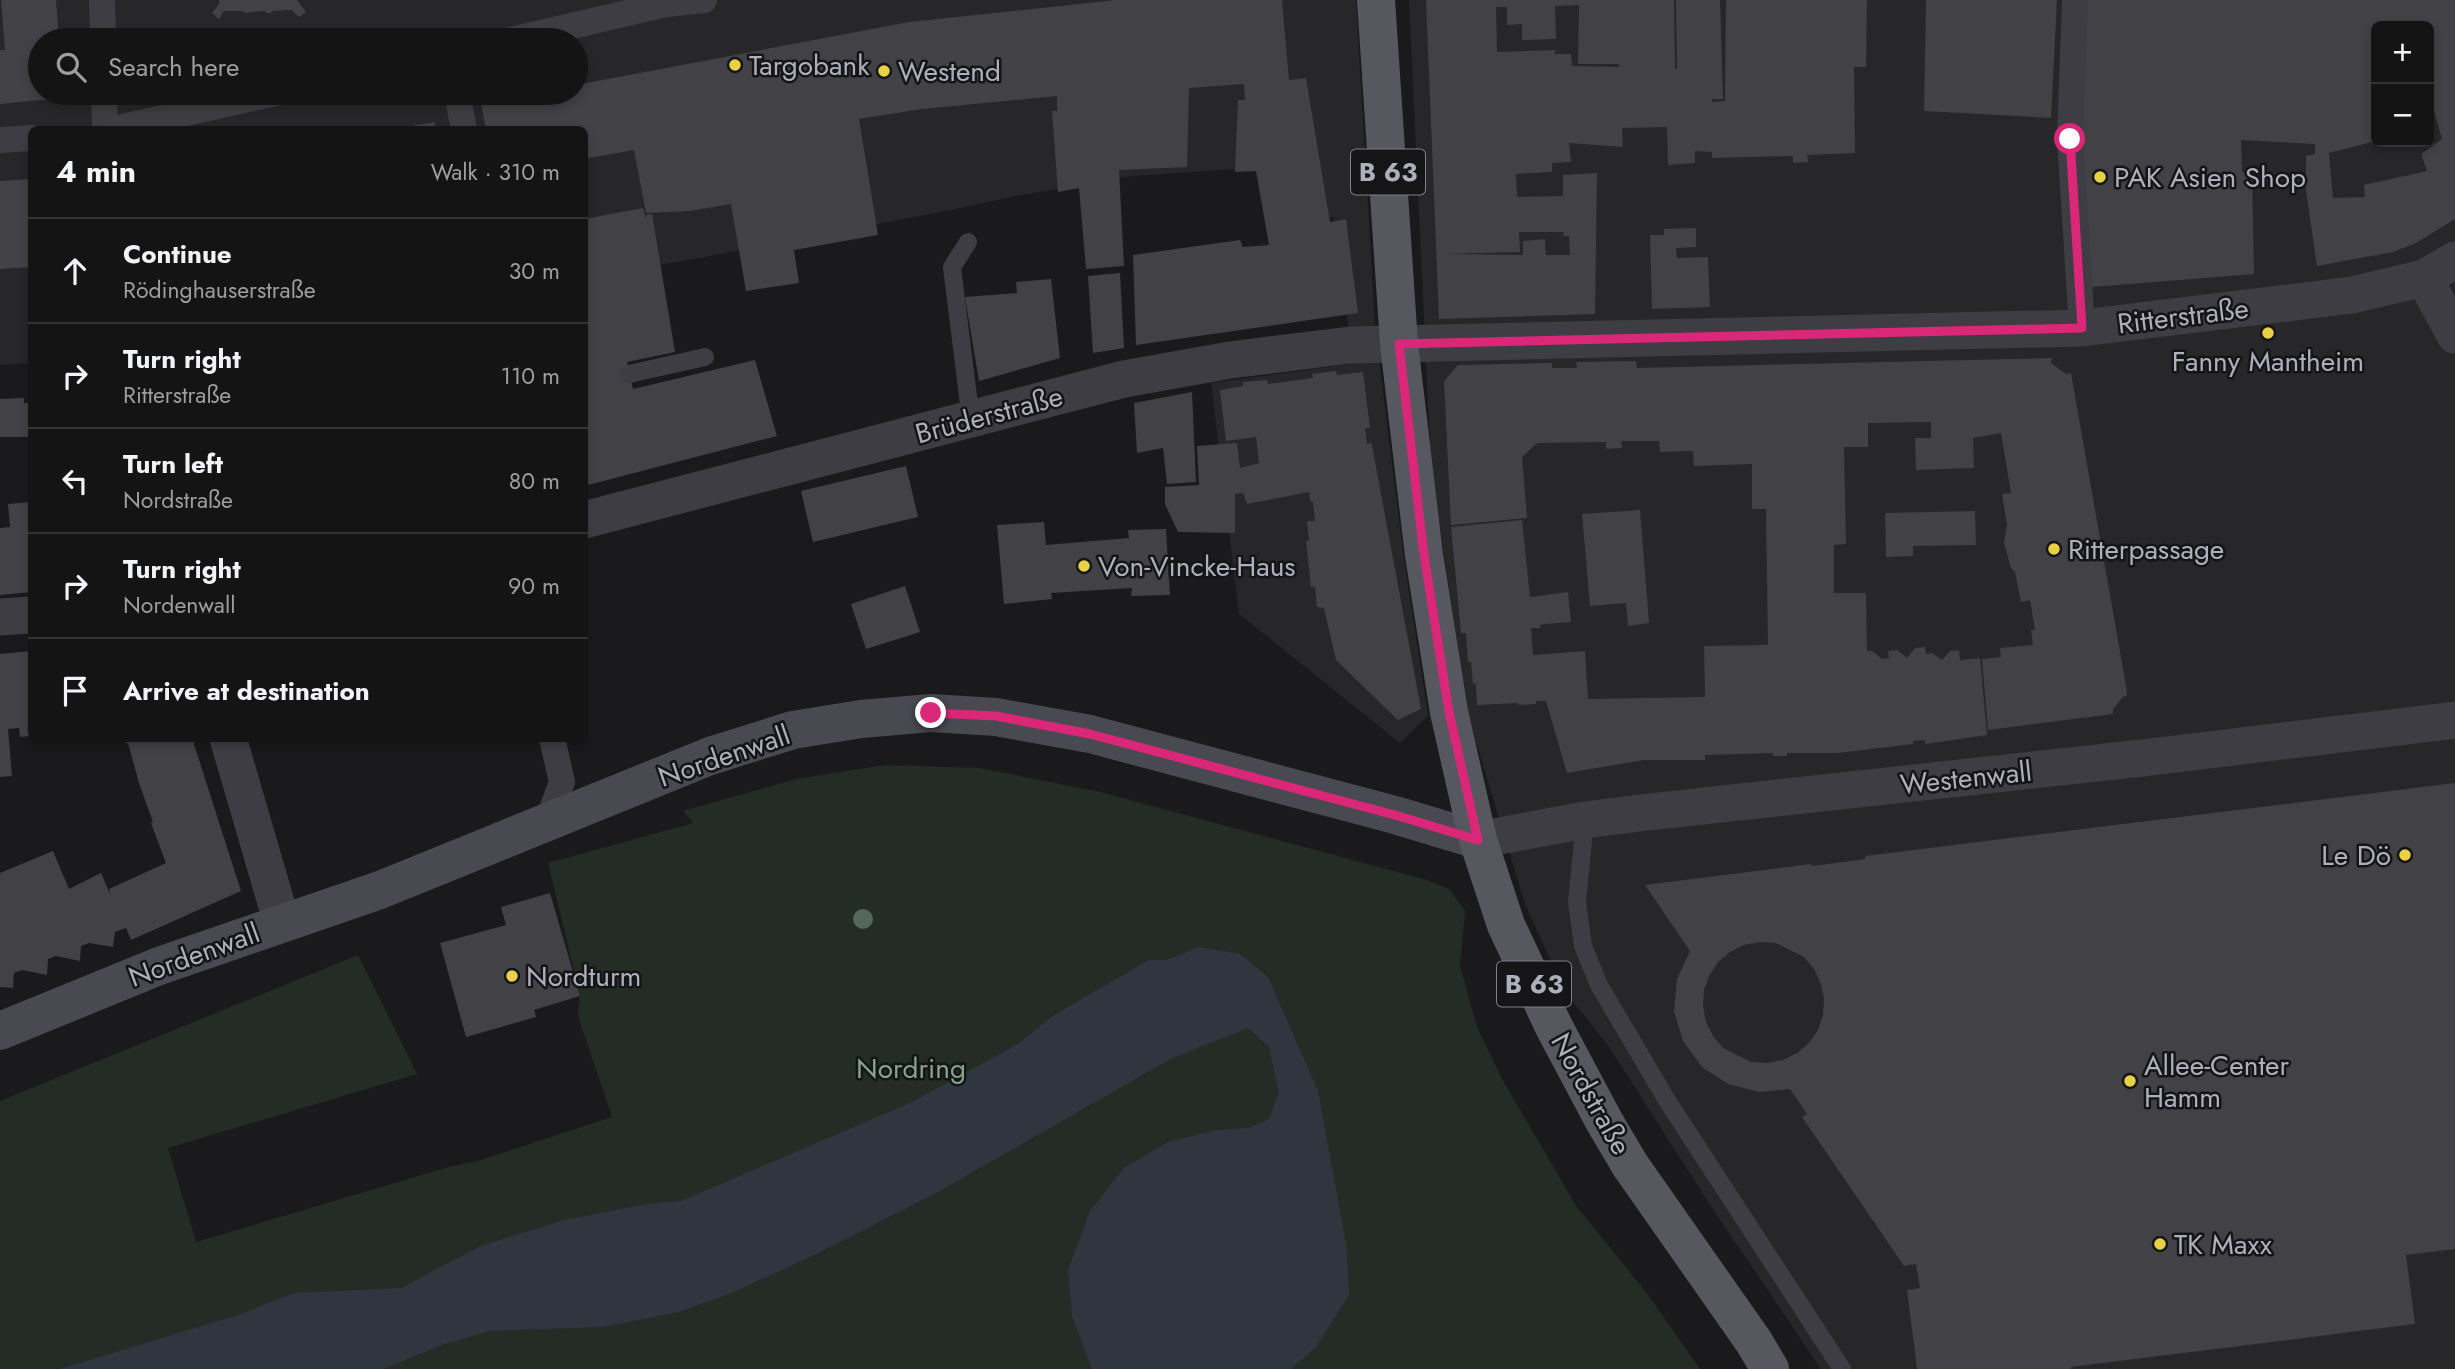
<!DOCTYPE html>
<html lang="en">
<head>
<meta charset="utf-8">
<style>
  :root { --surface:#141415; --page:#1d1d1e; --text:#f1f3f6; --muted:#9d9ea0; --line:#333334 }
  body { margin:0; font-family:Jost,sans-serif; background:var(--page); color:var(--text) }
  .controls { position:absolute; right:21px; top:21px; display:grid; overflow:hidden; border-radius:10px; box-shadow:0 4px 10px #0003 }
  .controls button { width:63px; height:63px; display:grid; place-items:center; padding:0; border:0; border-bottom:2px solid var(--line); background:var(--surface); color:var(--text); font:35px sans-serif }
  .stop { position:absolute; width:21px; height:21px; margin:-16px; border:5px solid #db2777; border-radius:50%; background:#fff }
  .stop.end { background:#db2777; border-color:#fff; box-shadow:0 2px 7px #0008 }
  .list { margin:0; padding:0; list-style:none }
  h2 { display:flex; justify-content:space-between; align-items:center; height:91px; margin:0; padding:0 28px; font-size:30px }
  h2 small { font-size:23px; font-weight:400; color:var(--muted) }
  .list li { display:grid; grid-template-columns:46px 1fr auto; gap:21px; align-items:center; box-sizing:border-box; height:105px; padding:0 28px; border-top:2px solid var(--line) }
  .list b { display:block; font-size:26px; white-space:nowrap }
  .list p { margin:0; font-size:23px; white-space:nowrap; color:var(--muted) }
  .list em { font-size:23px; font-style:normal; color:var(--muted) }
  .icon { flex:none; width:38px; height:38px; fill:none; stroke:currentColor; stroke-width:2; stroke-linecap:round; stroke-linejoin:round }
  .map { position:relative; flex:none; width:2455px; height:1369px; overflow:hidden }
  .search { position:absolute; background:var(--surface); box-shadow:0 4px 10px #0003; left:28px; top:28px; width:560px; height:77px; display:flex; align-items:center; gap:18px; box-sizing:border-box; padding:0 24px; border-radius:38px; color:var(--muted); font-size:26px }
  .panel { position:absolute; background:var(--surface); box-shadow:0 4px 10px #0003; left:28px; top:126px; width:560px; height:616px; border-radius:10px }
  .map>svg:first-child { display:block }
  .built { fill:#272629; fill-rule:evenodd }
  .green { fill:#242c26 }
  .water { fill:#303640 }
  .building { fill:#424246; fill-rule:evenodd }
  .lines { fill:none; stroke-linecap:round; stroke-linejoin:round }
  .service { stroke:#3d3d43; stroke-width:18 }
  .pedestrian { stroke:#3d3d43; stroke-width:26 }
  .minor { stroke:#3d3d43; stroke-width:37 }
  .secondary { stroke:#494a51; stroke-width:38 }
  .primary { stroke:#575760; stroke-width:38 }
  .tree { fill:#55665a }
  .route { stroke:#db2777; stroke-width:9 }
  .poi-dot { fill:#e8d145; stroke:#151517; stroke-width:2.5 }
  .labels { text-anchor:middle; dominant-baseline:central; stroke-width:5; stroke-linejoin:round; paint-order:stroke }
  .shield { fill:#151517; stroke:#7f818a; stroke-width:2 }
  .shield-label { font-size:26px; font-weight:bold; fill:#adafbb }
  .poi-label { font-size:28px; fill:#adafbb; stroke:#151517; text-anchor:start }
  .street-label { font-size:28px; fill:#adafbb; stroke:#151517 }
  .park-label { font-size:28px; fill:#85a48d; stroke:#151517 }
</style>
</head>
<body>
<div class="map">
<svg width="2455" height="1369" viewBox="0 0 2455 1369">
  <rect width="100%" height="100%" fill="#1a1a1c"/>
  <g class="built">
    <path d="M0 0H1356L1375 326 1349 330 1334 217 1275 224 1267 167 1132 176 1016 196 951 210 678 262 585 275 584 130H32L31 363 0 365ZM40 40H576V93H40Z"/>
    <path d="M1409 0H2455V1369H1821L1712 1208 1609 1047 1564 990 1525 904 1467 712 1431 466ZM2376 26H2429V142H2376Z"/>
    <path d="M1379 360 1404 559 1428 715 1400 743 1239 614 1211 383Z"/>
  </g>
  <path class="green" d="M885 765 980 768 1100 792 1427 880 1449 889 1465 911 1460 966 1477 1027 1503 1081 1577 1207 1646 1292 1700 1369H0V1101L358 955 417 1074 168 1148 196 1242 445 1168 481 1160 612 1117 578 1016 580 996 548 863 693 823 683 811 796 779Z"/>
  <path class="water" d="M1199 947 1240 954 1268 977 1318 1091 1347 1250 1349 1295 1316 1347 1291 1369H1092L1072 1316 1068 1270 1090 1211 1124 1168 1168 1142 1217 1130 1248 1128 1269 1119 1279 1093 1269 1047 1248 1028 1172 1058 934 1194 814 1255 734 1292 679 1312 602 1327 490 1331 441 1345 384 1369H60L238 1315 294 1293 401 1288 481 1246 560 1221 647 1204 681 1201 912 1102 1018 1044 1054 1015 1149 960H1167Z"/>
  <g class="building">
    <path d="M1 0H56L59 40H40V93H56L51 99 0 104V50H5Z"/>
    <path d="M219 0H297L306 12 299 17 292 10 272 11 271 13H267L264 11 244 13 243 11H224L219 19 212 13 219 4Z"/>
    <path d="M1116 0H1282L1289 80 1306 78 1330 222 1346 219 1358 313 1136 345 1133 255 1240 240 1243 247 1269 245 1256 171 1235 172 1238 100H1245L1244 84 1189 88 1187 167 1119 170 1124 266 1086 269 1079 188 1058 192 1052 111H1057V96L922 109 859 119 878 235 794 250 799 283 746 291 731 204 690 211 646 213 634 150 584 159V130H486L481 103 533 93H576V85L909 22Z"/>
    <path d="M1426 0H1674L1675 69H1677L1676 0H1720L1723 99H1712V102L1725 101 1726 0H1867L1866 67H1854L1855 153 1807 155 1808 162 1793 163V156L1712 158V152L1695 151V163L1668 165 1667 127 1622 128 1623 147 1569 143 1571 162 1552 163V172L1516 174 1517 197 1563 196V175L1597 173 1595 314 1439 319ZM1579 5 1578 64H1618L1620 67 1572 66 1571 54H1554L1556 50 1497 52 1496 7H1507V25L1522 24V40L1556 39 1555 6ZM1519 232H1564L1563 236H1569L1570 255H1546L1545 239 1523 241V255L1445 254 1520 252Z"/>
    <path d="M1926 0H2057L2051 118 1924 111Z"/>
    <path d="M2087 0H2455V219L2416 243 2393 252 2317 266 2306 191V156L2315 154V144L2241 140 2242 172 2252 171 2254 274 2092 287 2083 150 2082 87ZM2376 26H2429V93L2442 139 2421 154 2427 171 2364 185 2365 197 2333 198 2329 153 2376 141Z"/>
    <path d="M435 122 436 130H400V128Z"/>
    <path d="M32 179V267L0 269V181Z"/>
    <path d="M643 208 646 219V215L652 214 675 352 627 362 633 389 755 360 777 436 584 486V219Z"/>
    <path d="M1696 228V247L1676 248 1677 258 1708 257 1710 307 1652 309 1650 235H1664V229Z"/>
    <path d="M1120 273 1124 348 1093 353 1088 276Z"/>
    <path d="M1051 279 1060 358 979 381 965 297 1017 293 1016 282Z"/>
    <path d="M2052 358 2051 363 2066 374 2071 373 2126 686 2127 696 2123 697 2113 709V714L1988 730 1982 659 2001 657 2000 648 2033 645 2031 630H2035L2030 600 2021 602 2015 572 2011 568 2004 543 2007 525 2002 494 2011 493 2001 433 1973 438 1974 468 1916 470 1915 438H1931V422L1868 423V447H1844L1846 544 1834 545V593H1866L1867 651H1872L1882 659 1889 658 1888 651 1897 650 1907 658 1915 648 1925 647 1926 654 1932 653 1942 660 1950 651 1959 650 1960 660 1980 658 1987 735 1925 744V740L1913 741V744L1838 753H1787V756H1773V753L1705 755V760H1644L1567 773 1546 701H1536V704L1518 705V703L1477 705 1476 683 1473 684 1471 662H1468L1466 633H1461L1451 527 1522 520 1530 597 1568 592 1571 622 1544 624 1540 625V628H1531L1533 655 1585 651 1588 699 1705 697 1704 646 1768 645 1766 509H1752V464L1694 466 1693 451 1660 452 1659 441H1621L1622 448 1606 449V442L1537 443 1522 457 1527 518 1451 525 1444 381 1458 365 1552 363V368H1577L1576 362 1636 361 1637 368Z"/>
    <path d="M1336 371 1337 375 1363 372 1370 428H1365L1367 444 1371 443 1372 445 1421 709 1398 720 1336 660 1324 608 1317 607 1315 587H1311L1306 541H1309L1307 521H1315L1313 502 1310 501 1309 492 1247 504 1243 493 1235 494V533L1178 532 1165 504V487L1199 485 1197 446 1237 443 1240 468 1259 463 1256 437 1226 441 1220 390 1243 386V382L1267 380 1268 384 1313 378 1312 374Z"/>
    <path d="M1192 392 1196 482 1167 484 1163 448 1137 453 1134 403Z"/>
    <path d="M24 398V403H32V437H0V399Z"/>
    <path d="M906 466 918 517 813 542 801 491Z"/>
    <path d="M32 502V592L0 595V528L10 527 8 504Z"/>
    <path d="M1640 510 1649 623 1628 626 1626 603 1590 606 1582 514Z"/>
    <path d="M1975 511 1976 545 1913 546V556L1886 557 1885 513Z"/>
    <path d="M1044 522 1046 545 1129 538 1128 530 1166 529 1170 595 1131 596 1132 588 1051 593 1052 599 1004 604 997 525Z"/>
    <path d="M905 586 920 632 866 649 851 604Z"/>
    <path d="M32 651V736L20 737 19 728 8 729 12 776 0 777V654Z"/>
    <path d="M125 738H192L241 891 131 940 126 928 115 932 113 947 89 943 81 946 80 961 56 956 48 959 47 975 22 970 14 973 13 988 0 987V873L53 851 69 889 101 873 111 896 109 889 166 863 151 823 153 822 139 783 128 743H126Z"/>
    <path d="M2455 783V1249L2406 1255 2415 1324 2071 1367V1369H1917L1907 1290 1920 1288 1916 1264 1904 1266 1802 1117 1807 1114 1790 1089 1759 1092 1728 1084 1702 1067 1683 1041 1674 1011 1677 979 1690 951 1645 885 1811 864 1812 866 1866 859 1865 856ZM1760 942 1776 943 1804 957 1814 969 1821 984 1824 999 1823 1015 1818 1030 1809 1043 1797 1053 1783 1060 1767 1063 1751 1062 1723 1048 1713 1036 1706 1022 1703 1006 1704 990 1709 976 1718 962 1730 952 1744 945Z"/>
    <path d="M550 893 580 996 534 1010 536 1017 466 1037 440 943 506 925 501 907Z"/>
  </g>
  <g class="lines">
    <g class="service">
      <path d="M968 242 952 267 971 421"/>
      <path d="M629 374 705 357"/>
      <path d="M1585 820 1577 902 1583 946 1599 985 1668 1102 1842 1369"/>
    </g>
    <g class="pedestrian">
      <path d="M102 0 103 40"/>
      <path d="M2075 0 2070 139 2082 328"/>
      <path d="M511 40 666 4 704 0"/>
      <path d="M104 93 105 130"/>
      <path d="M457 93 464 130"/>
      <path d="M109 130 276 93"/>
      <path d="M0 140 32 138"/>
      <path d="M547 823 562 782 552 738"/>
    </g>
    <g class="minor">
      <path d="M2424 278 2455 335"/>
      <path d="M584 520 1124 379 1230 360 1350 345 2082 328 2352 295 2424 278 2455 260"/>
      <path d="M0 617 32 615"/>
      <path d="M228 738 282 923"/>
      <path d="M1478 840 1585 820 1640 813 2151 757 2455 720"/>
    </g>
    <path class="secondary" d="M0 1031 159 966 380 890 710 756 793 730 861 719 931 713 996 717 1090 734 1395 815 1478 840"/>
    <path class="primary" d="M1376 0 1399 344 1424 555 1449 712 1478 840 1506 925 1554 1027 1604 1121 1630 1165 1754 1342 1770 1369"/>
  </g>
  <circle class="tree" cx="863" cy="919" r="10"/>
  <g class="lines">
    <path class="route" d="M931 713 996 716 1090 734 1395 815 1478 840 1449 712 1424 555 1399 344 2082 328 2070 139"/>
  </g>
  <g class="poi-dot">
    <circle cx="735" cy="65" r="7"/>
    <circle cx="884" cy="71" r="7"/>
    <circle cx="2100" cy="177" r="7"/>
    <circle cx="2268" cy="333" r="7"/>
    <circle cx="2054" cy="549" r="7"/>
    <circle cx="1084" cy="566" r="7"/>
    <circle cx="2405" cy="855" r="7"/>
    <circle cx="512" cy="976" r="7"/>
    <circle cx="2130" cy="1081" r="7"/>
    <circle cx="2160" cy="1244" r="7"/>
  </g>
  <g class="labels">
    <g class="shield">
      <rect x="1351" y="149.5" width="74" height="45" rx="5"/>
      <rect x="1497" y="961.5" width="74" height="45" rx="5"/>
    </g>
    <g class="shield-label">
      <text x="1388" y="172">B 63</text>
      <text x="1534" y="984">B 63</text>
    </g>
    <g class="poi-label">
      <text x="749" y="65">Targobank</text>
      <text x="898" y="71">Westend</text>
      <text x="2114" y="177">PAK Asien Shop</text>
      <text x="2268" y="361" text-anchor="middle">Fanny Mantheim</text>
      <text x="2068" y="549">Ritterpassage</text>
      <text x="1098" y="566">Von-Vincke-Haus</text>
      <text x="2391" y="855" text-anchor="end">Le Dö</text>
      <text x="526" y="976">Nordturm</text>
      <text x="2144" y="1065">Allee-Center<tspan x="2144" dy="32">Hamm</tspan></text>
      <text x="2174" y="1244">TK Maxx</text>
    </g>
    <g class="street-label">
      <text transform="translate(2183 316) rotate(-7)">Ritterstraße</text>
      <text transform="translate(989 415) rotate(-15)">Brüderstraße</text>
      <text transform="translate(724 756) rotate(-19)">Nordenwall</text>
      <text transform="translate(1966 778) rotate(-6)">Westenwall</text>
      <text transform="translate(194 955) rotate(-20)">Nordenwall</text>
      <text transform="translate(1591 1094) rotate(61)">Nordstraße</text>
    </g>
    <g class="park-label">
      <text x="911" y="1068">Nordring</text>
    </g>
  </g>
</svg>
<div class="controls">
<button>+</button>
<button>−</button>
</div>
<div class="stop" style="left:2070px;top:139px"></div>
<div class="stop end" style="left:931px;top:713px"></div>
<div class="search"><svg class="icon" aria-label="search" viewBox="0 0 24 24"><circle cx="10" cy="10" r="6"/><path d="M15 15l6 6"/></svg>Search here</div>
<section class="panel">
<h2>4 min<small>Walk · 310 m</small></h2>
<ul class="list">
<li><svg class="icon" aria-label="ahead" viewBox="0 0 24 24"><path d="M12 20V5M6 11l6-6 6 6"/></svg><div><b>Continue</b><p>Rödinghauserstraße</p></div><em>30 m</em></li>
<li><svg class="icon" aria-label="right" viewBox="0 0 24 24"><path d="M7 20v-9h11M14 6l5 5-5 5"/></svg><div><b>Turn right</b><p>Ritterstraße</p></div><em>110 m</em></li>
<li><svg class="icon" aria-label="left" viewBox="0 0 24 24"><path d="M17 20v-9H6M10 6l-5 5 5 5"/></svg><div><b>Turn left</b><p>Nordstraße</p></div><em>80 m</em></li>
<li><svg class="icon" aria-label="right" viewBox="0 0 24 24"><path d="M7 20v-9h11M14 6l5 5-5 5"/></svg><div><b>Turn right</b><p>Nordenwall</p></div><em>90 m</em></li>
<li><svg class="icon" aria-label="arrive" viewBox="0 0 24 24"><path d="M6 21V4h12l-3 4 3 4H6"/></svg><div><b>Arrive at destination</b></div></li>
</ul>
</section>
</div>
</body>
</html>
